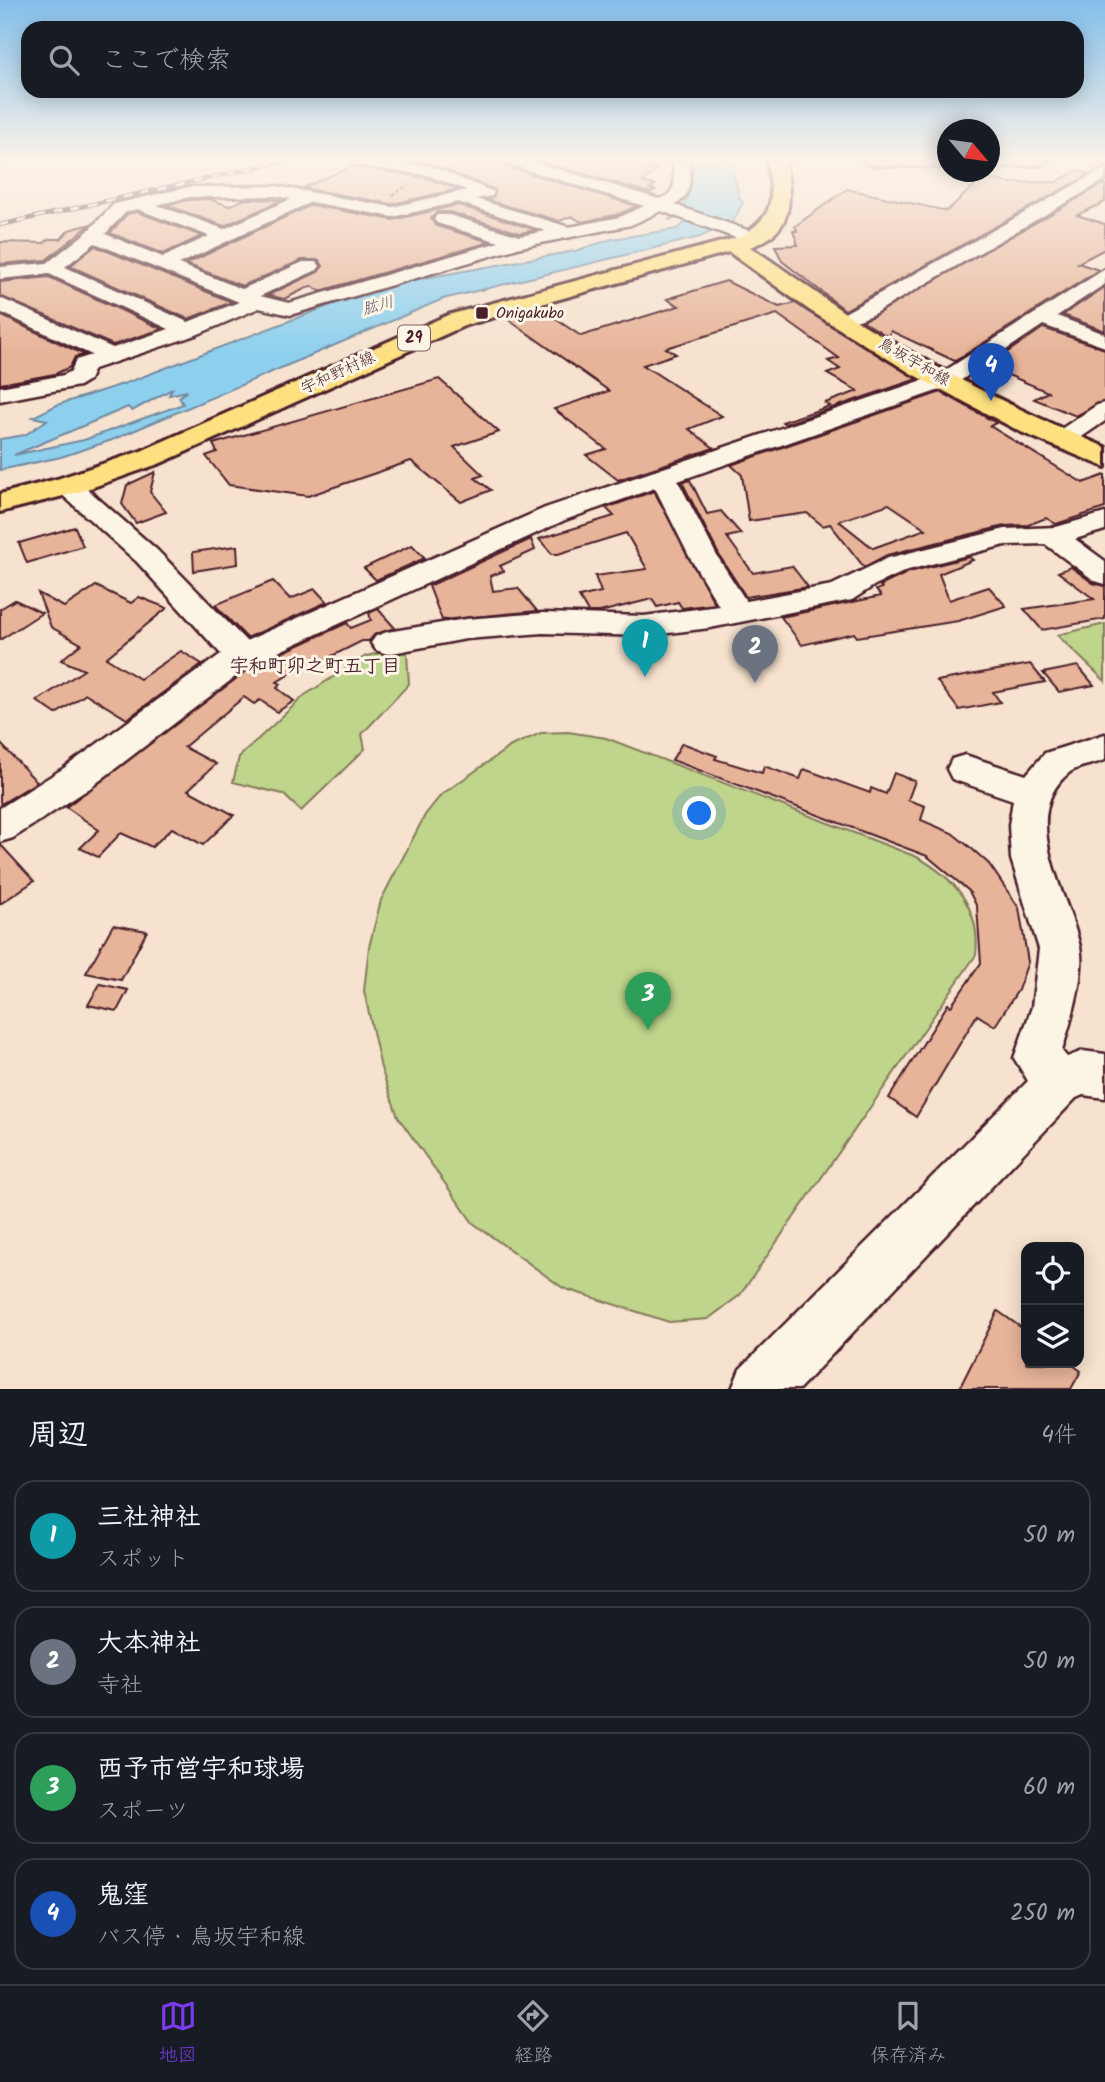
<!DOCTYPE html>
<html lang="ja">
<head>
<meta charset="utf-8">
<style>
  :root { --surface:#171b24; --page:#20242c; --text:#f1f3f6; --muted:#9ea1a6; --line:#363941; --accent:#7c3aed }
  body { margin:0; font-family:Kalam,"Klee One",sans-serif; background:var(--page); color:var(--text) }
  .controls { position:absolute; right:21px; bottom:21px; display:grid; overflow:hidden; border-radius:14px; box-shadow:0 4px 18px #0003 }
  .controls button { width:63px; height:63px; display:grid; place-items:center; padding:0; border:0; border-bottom:2px solid var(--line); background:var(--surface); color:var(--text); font:35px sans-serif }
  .compass { position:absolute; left:937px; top:119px; width:63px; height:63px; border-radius:50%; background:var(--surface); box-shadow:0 4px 18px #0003; rotate:119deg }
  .you { position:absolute; left:700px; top:814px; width:24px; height:24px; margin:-18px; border:5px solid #fff; border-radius:50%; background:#1a73e8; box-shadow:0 0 0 10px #1a73e833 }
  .badge { display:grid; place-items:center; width:46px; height:46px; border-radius:50%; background:var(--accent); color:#fff; font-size:23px; font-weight:700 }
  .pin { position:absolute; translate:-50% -58px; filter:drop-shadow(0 2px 4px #0008) }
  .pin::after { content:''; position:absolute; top:37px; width:24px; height:21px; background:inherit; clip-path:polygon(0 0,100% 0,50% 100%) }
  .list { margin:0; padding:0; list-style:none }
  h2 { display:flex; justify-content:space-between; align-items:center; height:91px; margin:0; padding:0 28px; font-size:30px }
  h2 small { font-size:23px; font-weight:400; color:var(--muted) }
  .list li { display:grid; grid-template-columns:46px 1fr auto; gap:21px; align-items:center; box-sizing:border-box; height:112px; margin:0 14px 14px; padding:0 14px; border:2px solid var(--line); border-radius:21px }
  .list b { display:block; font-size:26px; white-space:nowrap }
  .list p { margin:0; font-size:23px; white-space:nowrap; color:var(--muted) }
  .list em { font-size:23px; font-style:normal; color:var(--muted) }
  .icon { flex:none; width:38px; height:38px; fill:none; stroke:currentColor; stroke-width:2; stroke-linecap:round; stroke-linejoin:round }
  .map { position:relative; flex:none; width:1105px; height:1389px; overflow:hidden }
  .search { position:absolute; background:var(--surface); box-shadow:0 4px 18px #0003; left:21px; right:21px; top:21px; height:77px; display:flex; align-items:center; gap:18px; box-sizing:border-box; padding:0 24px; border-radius:21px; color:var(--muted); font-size:26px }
  .sheet { height:595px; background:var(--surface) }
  nav { display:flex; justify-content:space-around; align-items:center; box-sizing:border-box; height:98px; border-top:2px solid var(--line); background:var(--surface); font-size:19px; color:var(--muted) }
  nav a { display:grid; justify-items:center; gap:4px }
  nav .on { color:var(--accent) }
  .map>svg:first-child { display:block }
  .green { fill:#bed58b; stroke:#847a5b; stroke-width:2 }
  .water { fill:#8dd0ee; stroke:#7289a0; stroke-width:2; fill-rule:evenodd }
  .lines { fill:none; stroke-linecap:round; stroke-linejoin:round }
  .river { fill:#8dd0ee; fill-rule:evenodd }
  .building { fill:#e7b499; stroke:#4a1f2b; stroke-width:2; fill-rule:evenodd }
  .minor-casing { stroke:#4a1f2b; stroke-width:5 }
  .major-casing { stroke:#4a1f2b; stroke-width:6 }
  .highway-casing { stroke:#4a1f2b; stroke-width:6 }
  .path-far1 { stroke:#4a1f2b; stroke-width:2.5; stroke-dasharray:3.5 2.5; stroke-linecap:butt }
  .path { stroke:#4a1f2b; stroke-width:3.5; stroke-dasharray:6 4.5; stroke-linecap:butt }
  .minor { fill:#fcf5e5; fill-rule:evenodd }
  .major { fill:#fde080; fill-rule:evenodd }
  .highway { fill:#fde080; fill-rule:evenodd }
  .rail-casing { stroke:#4a1f2b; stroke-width:4.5 }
  .rail { stroke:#fcf5e5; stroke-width:2.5; stroke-dasharray:9; stroke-linecap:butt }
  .poi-dot { fill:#4a1f2b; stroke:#fcf5e5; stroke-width:2.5 }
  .labels { text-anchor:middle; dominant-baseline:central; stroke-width:6; stroke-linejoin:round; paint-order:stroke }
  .far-water-label { font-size:16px; font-style:italic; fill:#5e5466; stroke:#fcf5e5 }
  .far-poi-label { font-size:16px; fill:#4a1f2b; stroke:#fcf5e5; text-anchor:start }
  .shield { fill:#fcf5e5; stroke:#7f5f63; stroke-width:2 }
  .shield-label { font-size:16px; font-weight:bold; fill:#4a1f2b }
  .far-street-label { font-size:16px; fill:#4a1f2b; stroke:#fcf5e5 }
  .neighbourhood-label { font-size:19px; font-weight:bold; fill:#4a1f2b; stroke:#fcf5e5 }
</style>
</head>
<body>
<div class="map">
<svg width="1105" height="1389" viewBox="0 0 1105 1389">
  <rect width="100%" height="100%" fill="#f6e2ce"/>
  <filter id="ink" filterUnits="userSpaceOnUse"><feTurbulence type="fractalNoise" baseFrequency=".0143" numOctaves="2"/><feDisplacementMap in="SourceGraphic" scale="14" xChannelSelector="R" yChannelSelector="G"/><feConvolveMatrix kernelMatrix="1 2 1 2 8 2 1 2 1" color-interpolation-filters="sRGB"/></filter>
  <g filter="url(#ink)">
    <g class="green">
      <path d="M1105 624V681L1057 635Z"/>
      <path d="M399 649 407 654 409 684 362 734 365 749 301 811 283 794 233 782 239 757 305 695 366 656Z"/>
      <path d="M568 732 606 738 917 857C955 878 981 909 976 955L740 1295 708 1319 669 1322 563 1288 473 1223 398 1117 381 1068 364 991 369 947 381 900 425 815 441 795 511 746 541 733Z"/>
    </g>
    <path class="water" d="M695 160H731L739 197 743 202 733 222 700 237 443 299 112 440 61 457 0 470V439L25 435 47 420 33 417 57 405 126 383 339 302 409 281 575 251 612 239 677 229 688 221 682 218 668 220C692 204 690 186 695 160ZM172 389 169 395 187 391 179 397 183 404 84 440 14 455 128 407 132 411Z"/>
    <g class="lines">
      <path class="river" d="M0 160H14L0 168Z"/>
    </g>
    <g class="building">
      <path d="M384 160H500L504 166 637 206 619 214 582 222 571 216 560 221 487 200 494 197 495 190 431 164Z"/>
      <path d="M535 160H658L649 168 658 169 642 182 655 185 649 189 655 190 650 193Z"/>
      <path d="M352 166 426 178 458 189 392 204 303 188Z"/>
      <path d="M1077 171 1090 174 845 310 782 261 775 246 798 245 793 231H797L795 226 847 189 947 211 982 178 1010 183 1056 182Z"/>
      <path d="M1105 183V202L1077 215 1105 224V249L1078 263 1099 270 955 361 891 331 888 337 863 321Z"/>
      <path d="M209 199 229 206 245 199 282 200 224 226 166 205 189 200Z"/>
      <path d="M311 205 393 220 458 205 536 230 520 233 450 212H437L431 219 436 226 490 242 320 291 311 286 284 299 268 295 318 272 323 266 319 260H302L242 286 186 264Z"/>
      <path d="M137 212 202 236 163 254 110 233 127 214Z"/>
      <path d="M91 224 46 260 0 264V242L44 243 49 239H61L69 230Z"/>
      <path d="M95 246 232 302 188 319 70 266Z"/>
      <path d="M49 277 162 329 113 345 0 296V282Z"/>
      <path d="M726 281 779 307 795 303 917 379 785 424 782 422 830 406 825 403 858 391 827 374 840 369 828 361 839 358 777 314 666 348 676 354 643 365 722 416 689 429 714 448 618 480 586 455 606 449 554 409 609 391 509 320 542 310 581 336 679 306 667 299Z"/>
      <path d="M1105 287V331L1063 315Z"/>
      <path d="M0 315 85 355 75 357 70 367 55 374 0 384Z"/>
      <path d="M1043 328 1105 349V401L1076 416 1034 399 1048 392 999 371 989 377 978 372Z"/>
      <path d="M439 379 499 432 454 447 483 475 475 478 491 490 461 502 411 461 308 496 229 485 206 456 217 452 213 444Z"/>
      <path d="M941 392 996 423 990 426 1083 483 1105 475V508L1056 524 1046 518 1028 525 1004 526 887 555 864 567 830 524 823 526 807 513 749 521 742 475 731 465ZM889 504 926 529 873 548 839 521Z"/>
      <path d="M155 472 150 492 166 512 136 523 122 504 127 485Z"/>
      <path d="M690 480 707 514 721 511 741 534 727 537 753 573 792 566 808 587 746 597 719 555 682 482Z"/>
      <path d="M654 491 715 604 682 608 678 602 657 607 652 599 600 612H588L579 597 601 592 595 576 647 569 626 533 558 554H552L539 539 614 516 606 508Z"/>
      <path d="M75 527 83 546 27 563 19 543Z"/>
      <path d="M531 539 535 550 500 566 504 571 490 576 493 591 518 588 537 611 442 620 429 586Z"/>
      <path d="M412 545 425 558 376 580 364 568Z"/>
      <path d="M237 546 238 564 194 571 193 552Z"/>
      <path d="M969 557 973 560 939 574 949 600 989 587 1006 606 958 621 857 637 854 633 802 645 781 617 881 596 876 590 882 588 880 586 909 572Z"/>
      <path d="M1071 567 1093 583 1105 586V619L1042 630 1024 609 1094 599 1058 572Z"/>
      <path d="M273 581 290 599 315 589 327 602 247 638 215 605Z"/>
      <path d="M96 586 131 603 139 597 167 608 106 658 140 679 181 651 202 664 127 719 86 694 56 714 37 701 84 670 61 660 81 644 51 627 38 593 64 607Z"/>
      <path d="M15 600 42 613 0 640V609Z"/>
      <path d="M378 609 395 628 375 634 369 641H362L322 661 314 659 277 682 281 684 277 688 294 701 277 712 260 700 254 704 244 697 184 747 216 764 188 790 234 815 203 845 172 828 152 847 121 833 98 857 80 848 99 830 66 807 253 666 347 623 351 628 371 620 369 613Z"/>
      <path d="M1030 664 1045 682 993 692 1000 702 959 710 937 681Z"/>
      <path d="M1078 666 1094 685 1059 692 1043 673Z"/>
      <path d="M0 743 37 782 1 804 0 802Z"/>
      <path d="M682 743 717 756 715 759 762 773 764 766 800 779 804 769 870 793 871 788 886 794 894 773 915 781 908 800 925 806 921 820 952 833 971 848 989 864 1019 908 1028 962 1018 990 995 1026 977 1015 916 1117 889 1098 948 1004 951 1006 981 963 977 907 969 891 927 856 672 760Z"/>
      <path d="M0 844 34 881 0 904Z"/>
      <path d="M113 925 147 931 121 980 86 973Z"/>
      <path d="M100 984 128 990 117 1011 88 1005Z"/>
      <path d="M998 1311 1026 1331V1363H1070L1081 1371 1071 1389H959Z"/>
    </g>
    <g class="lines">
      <g class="minor-casing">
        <g id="minor">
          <path d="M354 160 430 166 494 192 492 196 476 199 569 227 620 217 644 206 505 163 503 160H527L659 199 669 195 674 185 673 160H689C690 176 693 196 675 205L759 234 762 238 759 242H747L661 211 631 225 521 247 290 315 259 308 196 335 94 369 89 380 79 386 0 401V387L64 375 71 371 76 360 92 355 0 312V298L113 348 169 329 49 274 0 279V267L47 263 87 232 114 204 189 187 276 186 392 207 467 190 427 175 354 165ZM276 196 291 199 224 229 157 205 189 197ZM311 202 393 217 458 202 546 231 520 236 449 215H437L434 219 437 223 499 242 289 303 260 296 317 270 320 266 317 262H303L242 289 179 264ZM137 209 209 236 163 257 105 234 126 212ZM95 243 239 302 188 322 65 267Z"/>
          <path d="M1105 168V180L870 316 842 326 832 320Z"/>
          <path d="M1105 269V284L1057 316 1105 334V347L1043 325 954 385 678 481 717 556 746 601 832 585 888 558 1005 529 1056 527 1105 513V530L1075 539 1105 561V584L1095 581 1045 544 1005 545 908 570 875 585 852 600 710 628 644 636 543 633 466 639 387 654 376 650 371 643 376 636 387 632 466 619 543 613 644 616 719 606 689 556 655 488 565 520 252 664 90 788 13 838 0 842V808L64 768 221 654 137 562 59 492 55 486 59 480H77L157 550 246 641 545 508 938 375Z"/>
          <path d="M1105 403V421L1070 445H1052L1049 440 1052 435 1097 405Z"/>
          <path d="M1105 734V760C1095 764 1078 766 1070 772 1015 815 1070 897 1080 947 1086 975 1070 1024 1062 1051L1067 1057 1083 1051 1105 1054V1098L1083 1095 1076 1098 799 1389H732L740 1369 1028 1081 1014 1058 1032 1007 1039 949 1011 859 1009 825 1013 800 952 779 947 769 952 759 965 755 1026 775 1045 753Z"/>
        </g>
      </g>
      <g class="major-casing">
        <path id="major" d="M767 160H785C792 199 795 232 750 247 786 270 820 297 856 320 935 369 1019 411 1105 447V467L1021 432 912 374 809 310 729 252 466 325 161 463 79 492 0 512V494L57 479 141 451 448 315 740 237C777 214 773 200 767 160Z"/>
      </g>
      <g class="highway-casing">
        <g id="highway">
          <path d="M863 160H948V167L872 165Z"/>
          <path d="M990 160H1049L1040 165 990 167Z"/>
        </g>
      </g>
      <g class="path-far1">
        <path d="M458 165 478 160"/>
        <path d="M392 195 408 185"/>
      </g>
      <path class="path" d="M746 630 758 666"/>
      <use href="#minor" class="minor"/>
      <use href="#major" class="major"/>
      <use href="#highway" class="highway"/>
      <g class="rail-casing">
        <path id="rail" d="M0 225 289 160"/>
      </g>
      <use href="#rail" class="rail"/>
    </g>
  </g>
  <linearGradient id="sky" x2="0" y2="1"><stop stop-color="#83bfea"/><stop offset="0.45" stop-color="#fbf2e9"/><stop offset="1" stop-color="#fbf2e9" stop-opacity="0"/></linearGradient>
  <rect width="1105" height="354" fill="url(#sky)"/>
  <rect class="poi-dot" x="475" y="306" width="14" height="14" rx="3.5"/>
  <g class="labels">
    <g class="far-water-label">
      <text transform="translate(378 306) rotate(-15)">肱川</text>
    </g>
    <g class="far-poi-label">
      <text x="496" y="313">Onigakubo</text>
    </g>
    <rect class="shield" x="398" y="325.5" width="32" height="25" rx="5"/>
    <g class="shield-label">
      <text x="414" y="338">29</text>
    </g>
    <g class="far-street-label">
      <text transform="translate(914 362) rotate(30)">鳥坂宇和線</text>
      <text transform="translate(338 373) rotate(-25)">宇和野村線</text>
    </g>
    <g class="neighbourhood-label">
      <text x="315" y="667">宇和町卯之町五丁目</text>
    </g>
  </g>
</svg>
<div class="controls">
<button><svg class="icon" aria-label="locate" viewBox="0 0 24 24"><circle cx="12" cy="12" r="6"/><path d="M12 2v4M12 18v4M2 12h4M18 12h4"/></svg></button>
<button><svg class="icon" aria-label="layers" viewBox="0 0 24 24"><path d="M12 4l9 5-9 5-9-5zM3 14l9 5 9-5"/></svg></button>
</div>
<svg class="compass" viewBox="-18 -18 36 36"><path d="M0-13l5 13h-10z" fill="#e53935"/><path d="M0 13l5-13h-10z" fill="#9ea1a6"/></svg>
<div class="you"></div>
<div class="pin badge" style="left:645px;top:677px;background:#0f9aa8">1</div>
<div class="pin badge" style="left:755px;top:683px;background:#6b7280">2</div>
<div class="pin badge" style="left:648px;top:1030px;background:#2e9e5b">3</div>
<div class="pin badge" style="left:991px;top:401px;background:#1a4fb4">4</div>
<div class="search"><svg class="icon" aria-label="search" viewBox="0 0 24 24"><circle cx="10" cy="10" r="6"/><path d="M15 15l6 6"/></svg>ここで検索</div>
</div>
<section class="sheet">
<h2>周辺<small>4件</small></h2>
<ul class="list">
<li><span class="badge" style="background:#0f9aa8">1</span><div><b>三社神社</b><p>スポット</p></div><em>50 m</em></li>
<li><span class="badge" style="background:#6b7280">2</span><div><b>大本神社</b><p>寺社</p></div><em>50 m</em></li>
<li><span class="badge" style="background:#2e9e5b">3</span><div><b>西予市営宇和球場</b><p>スポーツ</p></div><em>60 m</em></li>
<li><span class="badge" style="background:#1a4fb4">4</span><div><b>鬼窪</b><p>バス停 · 鳥坂宇和線</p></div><em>250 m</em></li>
</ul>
</section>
<nav>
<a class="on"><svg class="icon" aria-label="map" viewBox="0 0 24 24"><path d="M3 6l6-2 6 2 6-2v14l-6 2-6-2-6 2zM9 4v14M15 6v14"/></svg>地図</a>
<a><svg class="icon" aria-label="directions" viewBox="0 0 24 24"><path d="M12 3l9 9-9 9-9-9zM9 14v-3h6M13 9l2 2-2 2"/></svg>経路</a>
<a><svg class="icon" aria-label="saved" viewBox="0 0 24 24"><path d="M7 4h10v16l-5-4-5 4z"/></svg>保存済み</a>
</nav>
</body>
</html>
